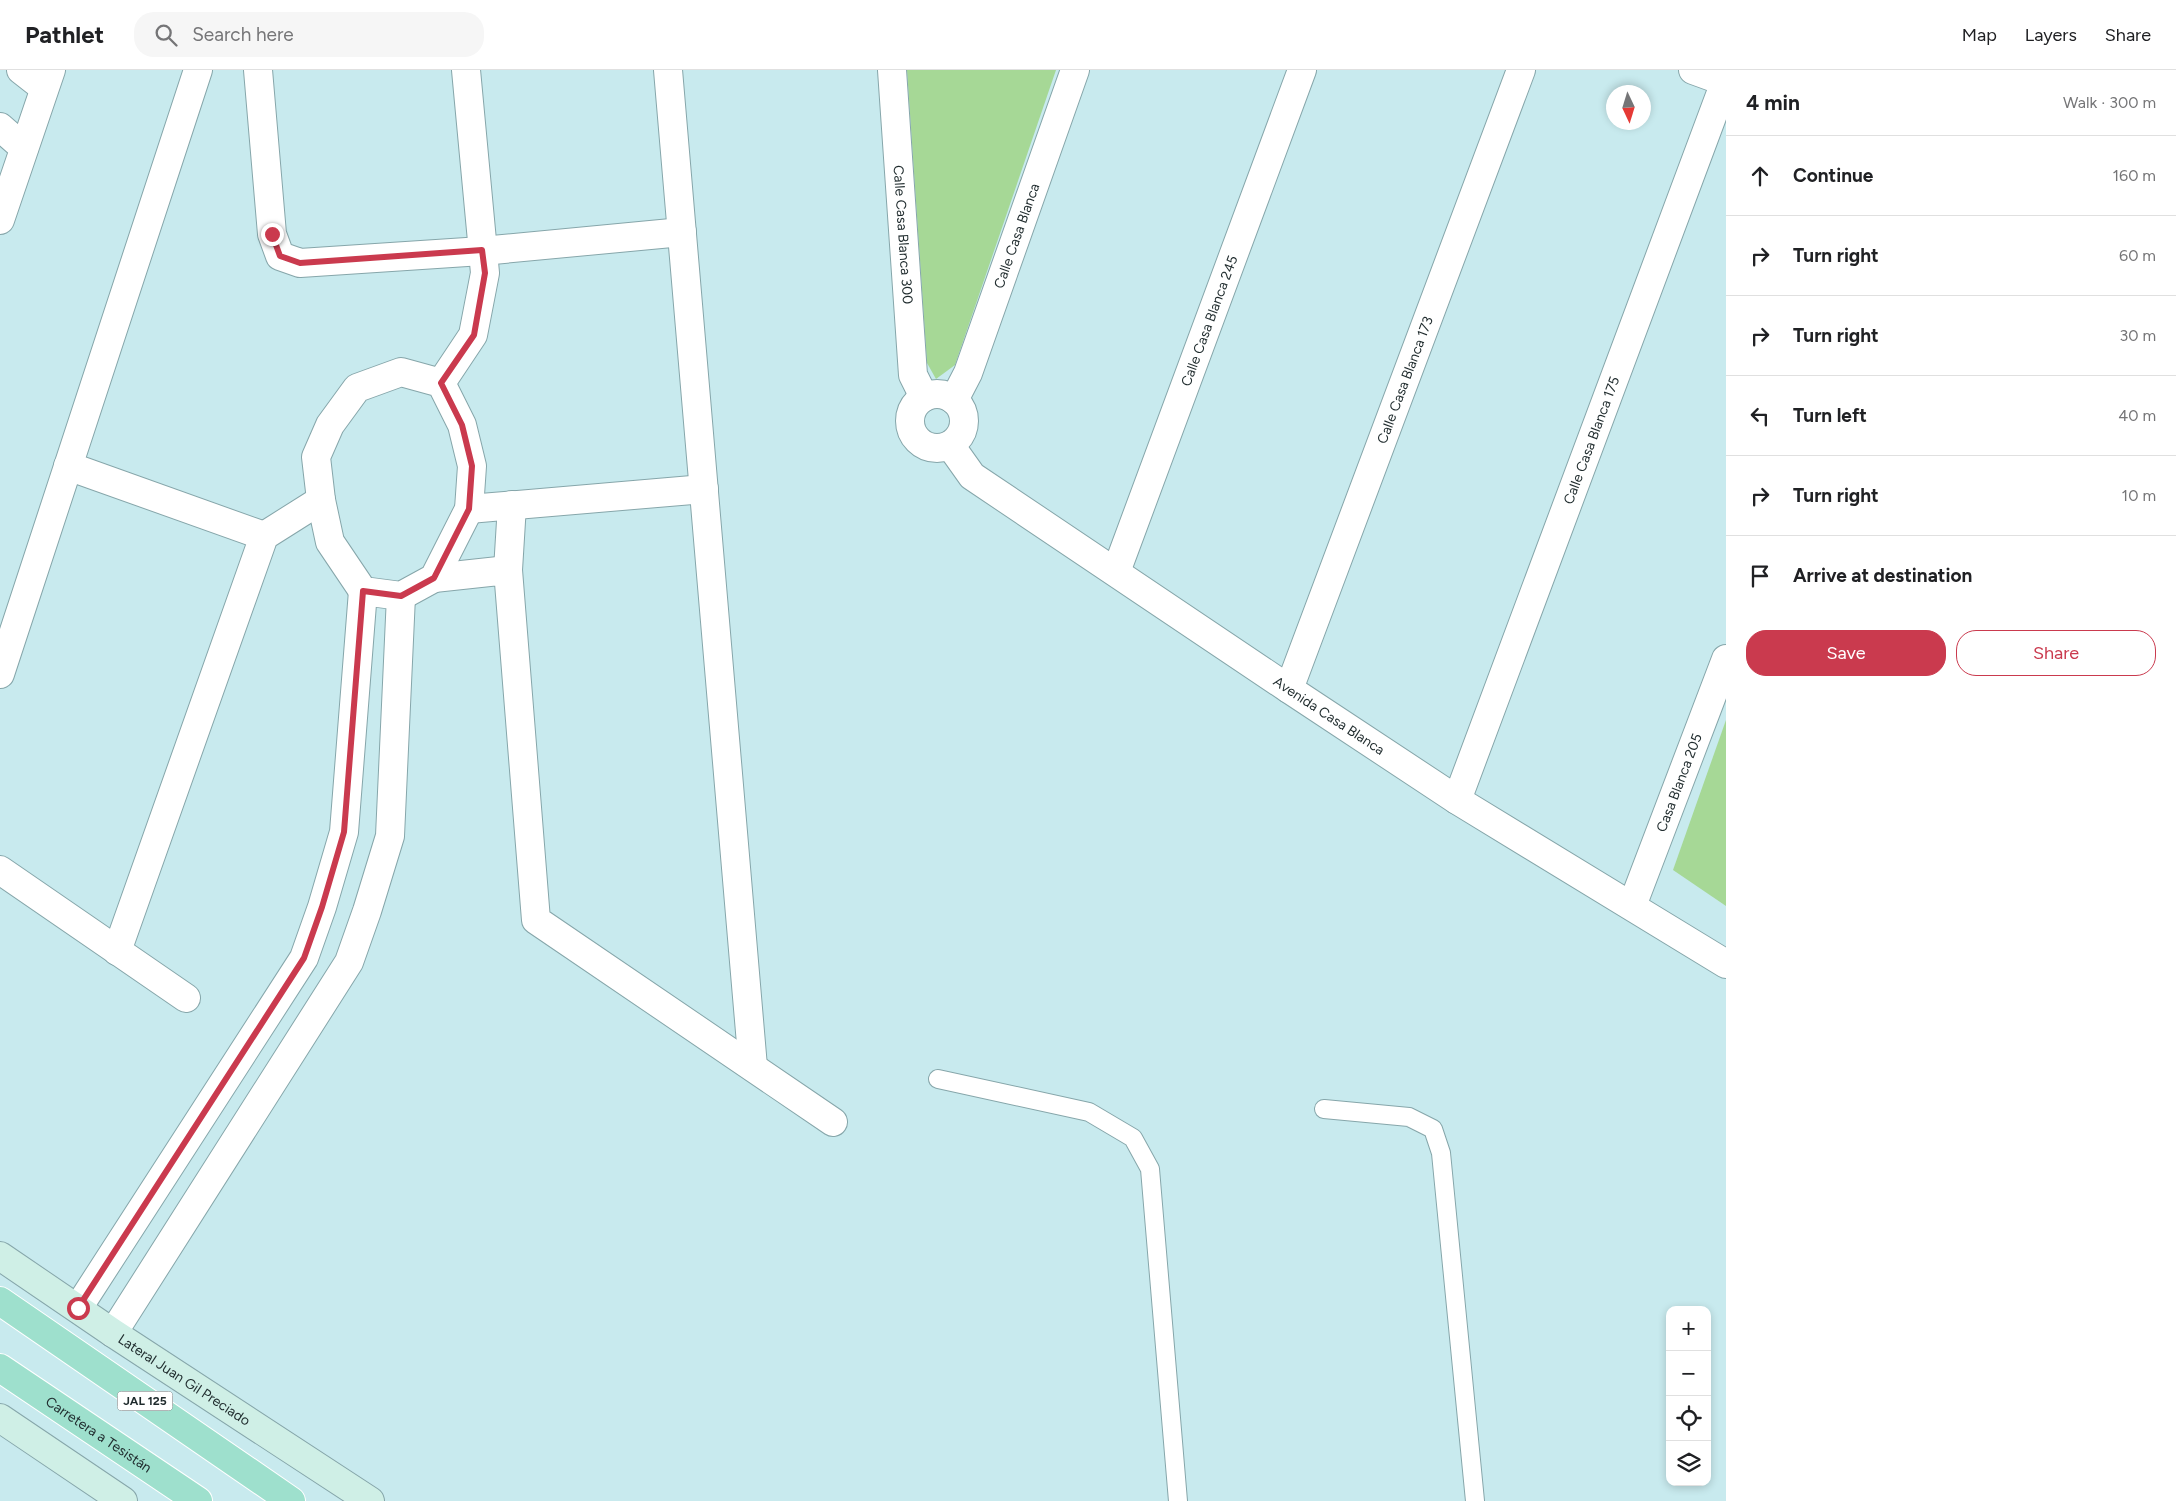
<!DOCTYPE html>
<html lang="en">
<head>
<meta charset="utf-8">
<style>
  :root { --surface:#fff; --page:#f6f6f6; --text:#202124; --muted:#757577; --line:#e0e0e0; --accent:#ca3a4e }
  body { margin:0; font-family:Figtree,sans-serif; background:var(--page); color:var(--text) }
  .controls { position:absolute; right:15px; bottom:15px; display:grid; overflow:hidden; border-radius:10px; box-shadow:0 2px 8px #0003 }
  .controls button { width:45px; height:45px; display:grid; place-items:center; padding:0; border:0; border-bottom:1px solid var(--line); background:var(--surface); color:var(--text); font:25px sans-serif }
  .compass { position:absolute; left:1606px; top:15px; width:45px; height:45px; border-radius:50%; background:var(--surface); box-shadow:0 2px 8px #0003; rotate:176deg }
  .stop { position:absolute; width:15px; height:15px; margin:-11px; border:4px solid #ca3a4e; border-radius:50%; background:#fff }
  .stop.end { background:#ca3a4e; border-color:#fff; box-shadow:0 1px 5px #0008 }
  .list { margin:0; padding:0; list-style:none }
  h2 { display:flex; justify-content:space-between; align-items:center; height:65px; margin:0; padding:0 20px; font-size:21px }
  h2 small { font-size:16px; font-weight:400; color:var(--muted) }
  .list li { display:grid; grid-template-columns:32px 1fr auto; gap:15px; align-items:center; box-sizing:border-box; height:80px; padding:0 20px; border-top:1px solid var(--line) }
  .list b { display:block; font-size:19px; white-space:nowrap }
  .list em { font-size:16px; font-style:normal; color:var(--muted) }
  .actions { display:flex; gap:10px; padding:15px 20px }
  .actions a { flex:1; padding:11px 0; border:1px solid var(--accent); border-radius:20px; text-align:center; font-size:18px; color:var(--accent) }
  .actions .main { background:var(--accent); color:#fff }
  .icon { flex:none; width:28px; height:28px; fill:none; stroke:currentColor; stroke-width:2; stroke-linecap:round; stroke-linejoin:round }
  .map { position:relative; flex:none; width:1726px; height:1431px; overflow:hidden }
  header { display:flex; align-items:center; gap:30px; box-sizing:border-box; height:70px; padding:0 25px; background:var(--surface); border-bottom:1px solid var(--line) }
  header strong { font-size:24px }
  nav { display:flex; gap:28px; margin-inline-start:auto; font-size:18px }
  .search { width:350px; height:45px; background:var(--page); display:flex; align-items:center; gap:12px; box-sizing:border-box; padding:0 18px; border-radius:20px; color:var(--muted); font-size:19px }
  main { display:flex }
  aside { flex:1; background:var(--surface) }
  .map>svg:first-child { display:block }
  .green { fill:#a6d896 }
  .lines { fill:none; stroke-linecap:round; stroke-linejoin:round }
  .lane-casing { stroke:#86a6aa; stroke-width:20 }
  .street-casing { stroke:#86a6aa; stroke-width:30 }
  .secondary-casing { stroke:#86a6aa; stroke-width:30 }
  .primary-casing { stroke:#fff; stroke-width:30 }
  .lane { stroke:#fff; stroke-width:18 }
  .street { stroke:#fff; stroke-width:28 }
  .secondary { stroke:#cfefe6; stroke-width:28 }
  .primary { stroke:#9ee0cd; stroke-width:28 }
  .route { stroke:#ca3a4e; stroke-width:6 }
  .labels { text-anchor:middle; dominant-baseline:central; stroke-width:5; stroke-linejoin:round; paint-order:stroke }
  .shield { fill:#fff; stroke:#626b6c; stroke-width:1 }
  .shield-label { font-size:12px; font-weight:bold; fill:#1f2b2d }
  .street-label { font-size:14px; fill:#1f2b2d; stroke:#fff }
</style>
</head>
<body>
<header>
<strong>Pathlet</strong>
<div class="search"><svg class="icon" aria-label="search" viewBox="0 0 24 24"><circle cx="10" cy="10" r="6"/><path d="M15 15l6 6"/></svg>Search here</div>
<nav><a>Map</a><a>Layers</a><a>Share</a></nav>
</header>
<main>
<div class="map">
<svg width="1726" height="1431" viewBox="0 0 1726 1431">
  <rect width="100%" height="100%" fill="#c8eaee"/>
  <g class="green">
    <path d="M907 0H1056L955 295 936 309 927 293Z"/>
    <path d="M1726 650V836L1673 800Z"/>
  </g>
  <g class="lines">
    <g class="lane-casing">
      <g id="lane">
        <path d="M938 1009 1089 1042 1133 1068 1150 1099 1178 1431"/>
        <path d="M1324 1039 1409 1047 1433 1059 1441 1083 1475 1431"/>
      </g>
    </g>
    <g class="street-casing">
      <g id="street">
        <path d="M21 0 44 18"/>
        <path d="M258 0 272 164 280 186 300 193 482 181 682 162"/>
        <path d="M668 0 753 997"/>
        <path id="s1" d="M892 0 913 305 924 327"/>
        <path d="M1693 0 1726 12"/>
        <path d="M0 57 24 78"/>
        <path d="M0 150 51 0"/>
        <path d="M401 302 441 313 462 355 472 396 469 439 434 508 401 526 363 521 330 472 321 430 316 387 330 355 357 318Z"/>
        <path d="M441 313 473 265 485 203 466 0"/>
        <circle cx="937" cy="351" r="27"/>
        <path id="s2" d="M954 330 968 303 1075 0"/>
        <path id="s3" d="M950 375 972 406 1289 619 1457 730 1726 894"/>
        <path d="M68 396 264 466"/>
        <path d="M469 439 704 419"/>
        <path d="M508 500 512 435"/>
        <path id="s4" d="M1116 502 1302 0"/>
        <path d="M434 508 508 500 536 850 833 1052"/>
        <path d="M0 604 198 0"/>
        <path id="s5" d="M1289 619 1521 0"/>
        <path id="s6" d="M1457 730 1725 12"/>
        <path d="M0 800 186 928"/>
        <path id="s7" d="M1632 836 1726 589"/>
        <path d="M117 881 264 466 321 430"/>
        <path d="M78 1238 304 888 322 837 344 762 363 521"/>
        <path d="M113 1263 349 892 367 841 390 766 401 526"/>
      </g>
    </g>
    <g class="secondary-casing">
      <g id="secondary">
        <path id="s8" d="M0 1186 113 1263 370 1431"/>
        <path d="M0 1348 123 1431"/>
      </g>
    </g>
    <g class="primary-casing">
      <g id="primary">
        <path d="M0 1231 291 1431"/>
        <path id="s9" d="M0 1298 198 1431"/>
      </g>
    </g>
    <use href="#lane" class="lane"/>
    <use href="#street" class="street"/>
    <use href="#secondary" class="secondary"/>
    <use href="#primary" class="primary"/>
  </g>
  <g class="lines">
    <path class="route" d="M78 1238 304 888 322 837 344 762 363 521 401 526 434 508 469 439 472 396 462 355 441 313 474 265 485 203 482 180 300 193 280 186 272 164"/>
  </g>
  <g class="labels">
    <rect class="shield" x="117.5" y="1321.5" width="55" height="19" rx="4"/>
    <g class="shield-label">
      <text x="145" y="1331">JAL 125</text>
    </g>
    <g class="street-label">
      <text stroke="none"><textPath href="#s1" startOffset="165">Calle Casa Blanca 300</textPath></text>
      <text stroke="none"><textPath href="#s2" startOffset="176">Calle Casa Blanca</textPath></text>
      <text stroke="none"><textPath href="#s4" startOffset="268">Calle Casa Blanca 245</textPath></text>
      <text stroke="none"><textPath href="#s5" startOffset="330">Calle Casa Blanca 173</textPath></text>
      <text stroke="none"><textPath href="#s6" startOffset="384">Calle Casa Blanca 175</textPath></text>
      <text stroke="none"><textPath href="#s3" startOffset="468">Avenida Casa Blanca</textPath></text>
      <text stroke="none"><textPath href="#s7" startOffset="132">Casa Blanca 205</textPath></text>
      <text stroke="none"><textPath href="#s8" startOffset="222">Lateral Juan Gil Preciado</textPath></text>
      <text stroke="none"><textPath href="#s9" startOffset="119">Carretera a Tesistán</textPath></text>
    </g>
  </g>
</svg>
<div class="controls">
<button>+</button>
<button>−</button>
<button><svg class="icon" aria-label="locate" viewBox="0 0 24 24"><circle cx="12" cy="12" r="6"/><path d="M12 2v4M12 18v4M2 12h4M18 12h4"/></svg></button>
<button><svg class="icon" aria-label="layers" viewBox="0 0 24 24"><path d="M12 4l9 5-9 5-9-5zM3 14l9 5 9-5"/></svg></button>
</div>
<svg class="compass" viewBox="-18 -18 36 36"><path d="M0-13l5 13h-10z" fill="#e53935"/><path d="M0 13l5-13h-10z" fill="#757577"/></svg>
<div class="stop" style="left:78px;top:1238px"></div>
<div class="stop end" style="left:272px;top:164px"></div>
</div>
<aside>
<h2>4 min<small>Walk · 300 m</small></h2>
<ul class="list">
<li><svg class="icon" aria-label="ahead" viewBox="0 0 24 24"><path d="M12 20V5M6 11l6-6 6 6"/></svg><div><b>Continue</b></div><em>160 m</em></li>
<li><svg class="icon" aria-label="right" viewBox="0 0 24 24"><path d="M7 20v-9h11M14 6l5 5-5 5"/></svg><div><b>Turn right</b></div><em>60 m</em></li>
<li><svg class="icon" aria-label="right" viewBox="0 0 24 24"><path d="M7 20v-9h11M14 6l5 5-5 5"/></svg><div><b>Turn right</b></div><em>30 m</em></li>
<li><svg class="icon" aria-label="left" viewBox="0 0 24 24"><path d="M17 20v-9H6M10 6l-5 5 5 5"/></svg><div><b>Turn left</b></div><em>40 m</em></li>
<li><svg class="icon" aria-label="right" viewBox="0 0 24 24"><path d="M7 20v-9h11M14 6l5 5-5 5"/></svg><div><b>Turn right</b></div><em>10 m</em></li>
<li><svg class="icon" aria-label="arrive" viewBox="0 0 24 24"><path d="M6 21V4h12l-3 4 3 4H6"/></svg><div><b>Arrive at destination</b></div></li>
</ul>
<div class="actions"><a class="main">Save</a><a>Share</a></div>
</aside>
</main>
</body>
</html>
